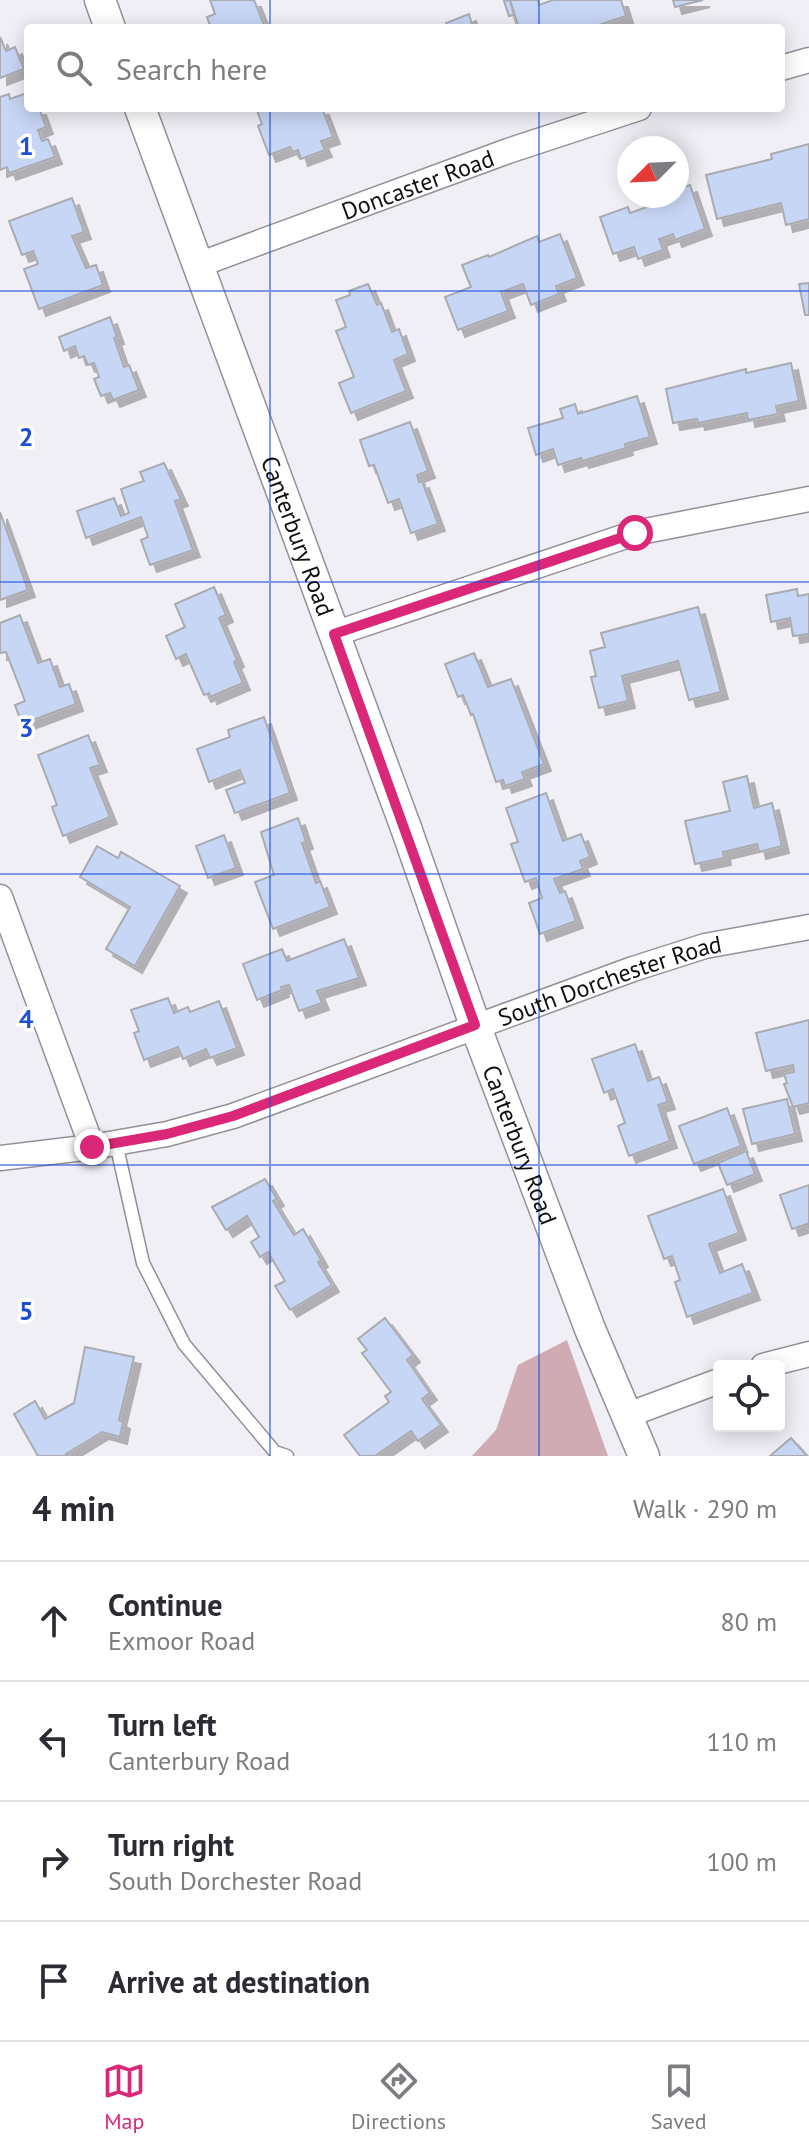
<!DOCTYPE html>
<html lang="en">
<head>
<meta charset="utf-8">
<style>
  :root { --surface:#fff; --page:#f7f7f7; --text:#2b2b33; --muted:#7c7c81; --line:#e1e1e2; --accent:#db2777 }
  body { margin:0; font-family:"PT Sans",sans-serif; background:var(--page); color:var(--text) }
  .controls { position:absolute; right:24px; bottom:24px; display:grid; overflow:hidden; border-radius:8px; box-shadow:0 4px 20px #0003 }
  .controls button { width:72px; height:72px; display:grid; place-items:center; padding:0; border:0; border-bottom:2px solid var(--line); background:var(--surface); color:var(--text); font:40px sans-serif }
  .compass { position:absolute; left:617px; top:136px; width:72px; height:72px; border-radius:50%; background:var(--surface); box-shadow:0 4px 20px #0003; rotate:246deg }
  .stop { position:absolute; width:24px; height:24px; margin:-18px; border:6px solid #db2777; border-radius:50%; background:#fff }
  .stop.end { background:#db2777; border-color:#fff; box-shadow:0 2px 8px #0008 }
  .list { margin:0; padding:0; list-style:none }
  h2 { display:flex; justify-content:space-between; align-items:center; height:104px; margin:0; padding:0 32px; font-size:34px }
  h2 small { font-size:26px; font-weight:400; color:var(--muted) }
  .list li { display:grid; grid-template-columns:52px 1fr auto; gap:24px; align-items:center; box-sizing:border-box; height:120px; padding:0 32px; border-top:2px solid var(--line) }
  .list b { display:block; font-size:30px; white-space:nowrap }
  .list p { margin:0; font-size:26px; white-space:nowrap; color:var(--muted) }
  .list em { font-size:26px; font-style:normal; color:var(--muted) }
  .icon { flex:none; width:44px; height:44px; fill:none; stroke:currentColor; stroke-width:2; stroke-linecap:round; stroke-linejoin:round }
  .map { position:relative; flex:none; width:809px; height:1456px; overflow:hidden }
  .search { position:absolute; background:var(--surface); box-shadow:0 4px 20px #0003; left:24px; right:24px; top:24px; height:88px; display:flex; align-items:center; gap:20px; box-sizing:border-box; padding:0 28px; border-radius:8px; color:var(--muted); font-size:30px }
  .sheet { height:584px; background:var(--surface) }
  nav { display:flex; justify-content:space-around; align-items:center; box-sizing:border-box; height:112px; border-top:2px solid var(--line); background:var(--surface); font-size:22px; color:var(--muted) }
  nav a { display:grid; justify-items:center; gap:4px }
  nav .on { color:var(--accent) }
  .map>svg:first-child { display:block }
  .forest { fill:#d1abb3 }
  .building { fill:#c8d6f5; stroke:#a9abb1; stroke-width:2; filter:url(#shadow) }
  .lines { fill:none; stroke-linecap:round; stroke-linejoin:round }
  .service-casing { stroke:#939197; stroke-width:15 }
  .minor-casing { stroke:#939197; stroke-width:27 }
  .tertiary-casing { stroke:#939197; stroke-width:33 }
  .service { stroke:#fff; stroke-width:12 }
  .minor { stroke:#fff; stroke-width:24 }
  .tertiary { stroke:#fff; stroke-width:30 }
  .route { stroke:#db2777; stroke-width:10 }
  .grid { fill:none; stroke:#1d4ed8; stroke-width:2; stroke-opacity:0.55 }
  .labels { text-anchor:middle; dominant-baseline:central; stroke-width:7; stroke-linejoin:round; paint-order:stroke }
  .street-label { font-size:24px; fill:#0f0f11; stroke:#fff }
  .grid-label { font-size:26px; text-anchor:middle; font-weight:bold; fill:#1d4ed8; stroke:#fff; stroke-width:7; stroke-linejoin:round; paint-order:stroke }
</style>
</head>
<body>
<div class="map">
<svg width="809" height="1456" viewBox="0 0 809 1456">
  <defs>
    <filter id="shadow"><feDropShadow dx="7" dy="7" stdDeviation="0" flood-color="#0004"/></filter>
  </defs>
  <rect width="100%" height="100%" fill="#f1eff6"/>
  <path class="forest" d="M567 1340 608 1456H472L496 1430 518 1365Z"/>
  <g class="building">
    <path d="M210 0H254L264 25 257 28H211L207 17 215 14Z"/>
    <path d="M510 0 514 15 509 16 504 1Z"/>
    <path d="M510 0H538L539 5 553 0H621L626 16 590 28H519Z"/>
    <path d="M673 0H703L675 7Z"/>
    <path d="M469 14 473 28H442L447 26 446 23Z"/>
    <path d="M0 37 6 51 15 47 24 69 0 78Z"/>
    <path d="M27 93 28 108H39L46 127 38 130 42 141 48 139 55 157 9 173 7 167 0 170V97L9 94 10 99Z"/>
    <path d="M256 108H322L333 137 321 141 325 150 301 159 298 150 293 152 290 147 269 155 258 126 262 124Z"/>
    <path d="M809 144V219L786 225 781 203 717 219 706 175 772 159 771 154Z"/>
    <path d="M690 185 705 229 675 240 673 234 659 239 663 250 638 259 634 247 613 254 600 217 628 207 630 213 667 200 666 196H677V189Z"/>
    <path d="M72 198 84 232 72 236 86 268 96 265 103 285 39 309 24 269 38 264 33 251 22 255 9 221Z"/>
    <path d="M560 234 577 278 556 286 559 294 531 305 523 284 501 292 508 311 458 330 445 297 471 287 462 265 488 255 489 257 537 236 539 242Z"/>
    <path d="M809 283V315H805L799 284Z"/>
    <path d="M368 284 377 305 381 303 392 332 399 329 408 354 394 360 406 391 351 413 339 383 354 377 336 331 346 327 336 300 350 295 349 291Z"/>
    <path d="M110 317 117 337 114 338 124 367 129 365 139 390 113 400 110 393 101 396 94 379 99 377 94 363 88 365 84 356 79 358 75 346 64 351 59 337Z"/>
    <path d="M791 363 799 401 776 406 778 414 748 420 747 413 698 423 697 419 673 423 666 389 746 369V373Z"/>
    <path d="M637 396 650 437 625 444 626 448 582 461 581 458 558 465 553 449 536 455 528 428 563 418 560 409 575 404 578 414Z"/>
    <path d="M410 422 428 471 417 475 419 482 422 481 438 524 411 533 399 499 388 503 374 465 369 466 360 440Z"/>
    <path d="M164 463 181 499 175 501 193 550 150 565 141 540 148 537 141 517 86 538 77 511 114 498 121 516 129 513 121 489 144 481 140 472Z"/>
    <path d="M0 512 28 590 0 600Z"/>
    <path d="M214 587 226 615 219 618 237 660 234 662 243 683 210 697 209 693 204 695 186 654 176 659 166 636 185 627 175 604Z"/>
    <path d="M797 589 798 596 809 594V642L807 634 793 636 790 618 771 622 766 595Z"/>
    <path d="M698 607 721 692 689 700 678 661 622 676 628 701 599 708 591 677 596 676 590 651 605 647 601 633Z"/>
    <path d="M20 615 38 663 50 659 60 687 69 684 76 704 22 724 15 705 25 701 6 652 0 653V623Z"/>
    <path d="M474 653 488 687 511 679 544 764 522 772 525 779 505 786 503 780 496 782 473 714 471 715 463 695 458 697 445 664Z"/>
    <path d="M264 717 290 793 235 813 226 790 245 783 240 770 209 782 197 749 230 737 228 730Z"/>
    <path d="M88 735 100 765 90 768 110 817 63 836 52 807 57 805 38 755Z"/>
    <path d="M747 776 754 808 772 803 782 846 759 852 757 844 723 852 724 858 695 864 685 821 730 811 723 782Z"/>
    <path d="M546 793 563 841 581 834 590 857 580 861 583 869 554 879 560 893 565 891 576 921 540 934 529 903 542 898 536 878 525 882 511 844 518 842 506 808Z"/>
    <path d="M298 818 306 842 302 843 316 883 320 881 330 907 273 929 255 882 274 875 261 832Z"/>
    <path d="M224 835 236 868 208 878 196 846Z"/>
    <path d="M97 846 118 858 121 852 180 886 135 966 106 949 130 907 80 877Z"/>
    <path d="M344 939 359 978 317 991 322 1003 299 1011 289 985 281 987 282 990 257 1000 243 964 282 949 287 961Z"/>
    <path d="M168 998 174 1013 188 1007 190 1012 219 1001 237 1048 210 1058 206 1049 183 1059 178 1047 144 1060 134 1033 139 1031 131 1010Z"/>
    <path d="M809 1020V1103L793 1107 784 1084 787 1083 784 1074 794 1072 793 1065 766 1071 756 1033Z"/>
    <path d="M635 1044 648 1081 659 1077 668 1102 658 1105 670 1141 629 1156 618 1126 625 1123 613 1089 604 1093 592 1059Z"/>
    <path d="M787 1099 795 1134 752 1144 743 1109Z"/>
    <path d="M727 1108 741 1146 694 1164 679 1126Z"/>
    <path d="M746 1151 755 1174 727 1185 718 1163Z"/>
    <path d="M265 1179 277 1199 273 1201 294 1235 303 1229 321 1260 318 1262 332 1285 290 1310 275 1286 285 1281 268 1252 260 1257 251 1242 259 1237 247 1216 226 1230 212 1207Z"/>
    <path d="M809 1185V1229L807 1224 792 1229 780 1195Z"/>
    <path d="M723 1189 739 1233 709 1244 720 1273 742 1264 753 1293 687 1317 675 1282 680 1280 672 1256 664 1259 648 1216Z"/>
    <path d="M385 1318 413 1355 407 1360 430 1393 422 1399 441 1425 418 1441 411 1431 375 1456H360L344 1435 389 1402 385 1396 391 1392 362 1353 367 1350 358 1339Z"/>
    <path d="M85 1347 134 1357 119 1420 123 1422 120 1437 102 1432 66 1454 67 1456H38L14 1414 35 1401 45 1419 74 1403Z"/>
    <path d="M791 1438 807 1456H770Z"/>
  </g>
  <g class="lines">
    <g class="service-casing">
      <path id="service" d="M116 1143 143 1263 184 1344 275 1452 287 1456"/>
    </g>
    <g class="minor-casing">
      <g id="minor">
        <path d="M781 68 809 60"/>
        <path id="s1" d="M198 265 508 151 639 108"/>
        <path d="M334 634 635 533 809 499"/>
        <path d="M0 897 92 1147"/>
        <path id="s2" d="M0 1158 92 1147 167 1134 233 1116 633 969 705 946 809 927"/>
        <path d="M763 1366 809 1354"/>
        <path d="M625 1416 719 1381"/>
      </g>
    </g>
    <g class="tertiary-casing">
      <g id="tertiary">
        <path d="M100 0 110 28"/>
        <path id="s3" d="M140 108 406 828 475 1025 590 1329 644 1456"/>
      </g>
    </g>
    <use href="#service" class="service"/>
    <use href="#minor" class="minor"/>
    <use href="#tertiary" class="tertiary"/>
  </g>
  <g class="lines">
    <path class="route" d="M92 1147 167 1134 233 1116 475 1025 334 634 635 533"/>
  </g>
  <path class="grid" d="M270 0V28M539 0V28M270 108V1456M539 108V1456M0 291H809M0 582H809M0 874H809M0 1165H809"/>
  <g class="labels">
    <g class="street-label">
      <text stroke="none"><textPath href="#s1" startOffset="234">Doncaster Road</textPath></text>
      <text stroke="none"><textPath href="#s3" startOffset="456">Canterbury Road</textPath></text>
      <text stroke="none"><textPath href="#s2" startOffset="638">South Dorchester Road</textPath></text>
      <text stroke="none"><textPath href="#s3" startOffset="1104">Canterbury Road</textPath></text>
    </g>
  </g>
  <g class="grid-label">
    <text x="26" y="155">1</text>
    <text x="26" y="446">2</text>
    <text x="26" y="737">3</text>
    <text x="26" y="1028">4</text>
    <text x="26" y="1320">5</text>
  </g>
</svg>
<div class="controls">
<button><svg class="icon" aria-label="locate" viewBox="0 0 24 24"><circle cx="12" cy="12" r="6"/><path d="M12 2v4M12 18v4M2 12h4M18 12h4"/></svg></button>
</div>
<svg class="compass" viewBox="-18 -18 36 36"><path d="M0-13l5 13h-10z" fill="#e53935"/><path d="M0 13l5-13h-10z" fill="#7c7c81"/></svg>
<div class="stop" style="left:635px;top:533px"></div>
<div class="stop end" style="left:92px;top:1147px"></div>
<div class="search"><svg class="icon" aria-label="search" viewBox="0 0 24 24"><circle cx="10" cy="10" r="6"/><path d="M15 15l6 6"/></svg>Search here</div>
</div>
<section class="sheet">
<h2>4 min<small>Walk · 290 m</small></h2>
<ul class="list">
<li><svg class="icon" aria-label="ahead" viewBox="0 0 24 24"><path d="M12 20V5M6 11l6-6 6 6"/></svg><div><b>Continue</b><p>Exmoor Road</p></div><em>80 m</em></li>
<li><svg class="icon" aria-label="left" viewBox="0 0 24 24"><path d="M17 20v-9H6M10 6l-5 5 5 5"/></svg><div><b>Turn left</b><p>Canterbury Road</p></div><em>110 m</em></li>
<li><svg class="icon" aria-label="right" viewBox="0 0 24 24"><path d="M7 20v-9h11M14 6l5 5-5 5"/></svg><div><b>Turn right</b><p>South Dorchester Road</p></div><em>100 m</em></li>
<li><svg class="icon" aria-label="arrive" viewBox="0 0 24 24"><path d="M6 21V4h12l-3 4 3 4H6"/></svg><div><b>Arrive at destination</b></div></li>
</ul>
</section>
<nav>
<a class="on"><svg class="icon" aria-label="map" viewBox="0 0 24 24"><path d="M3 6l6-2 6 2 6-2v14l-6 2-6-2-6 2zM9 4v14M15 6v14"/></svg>Map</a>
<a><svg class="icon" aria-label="directions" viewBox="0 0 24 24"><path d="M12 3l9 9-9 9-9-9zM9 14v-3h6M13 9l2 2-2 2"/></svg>Directions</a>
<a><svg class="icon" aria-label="saved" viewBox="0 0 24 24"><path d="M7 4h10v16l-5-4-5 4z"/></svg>Saved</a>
</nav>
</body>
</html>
